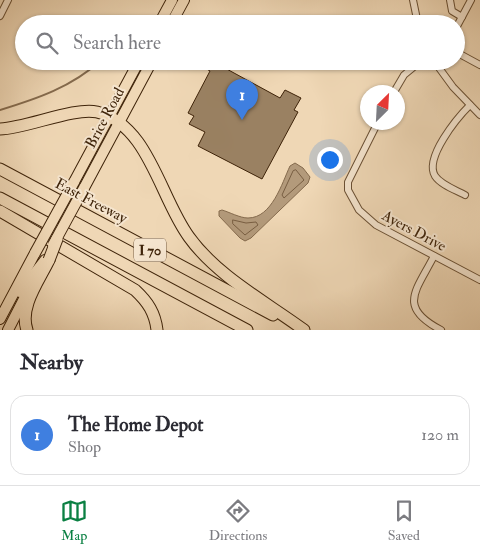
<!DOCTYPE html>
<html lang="en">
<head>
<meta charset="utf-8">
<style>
  :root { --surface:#fff; --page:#f7f7f7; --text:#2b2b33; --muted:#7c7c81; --line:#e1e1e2; --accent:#0b8043 }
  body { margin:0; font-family:"IM FELL Double Pica",serif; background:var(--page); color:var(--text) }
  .compass { position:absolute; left:360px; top:85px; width:45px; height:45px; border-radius:50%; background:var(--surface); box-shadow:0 1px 4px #0004; rotate:24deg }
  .you { position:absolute; left:329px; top:159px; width:18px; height:18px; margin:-12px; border:4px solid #fff; border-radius:50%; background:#1a73e8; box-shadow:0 0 0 8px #1a73e833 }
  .badge { display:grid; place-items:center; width:32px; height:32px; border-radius:50%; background:var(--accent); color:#fff; font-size:16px; font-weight:700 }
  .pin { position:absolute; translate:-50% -41px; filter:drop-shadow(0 1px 2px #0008) }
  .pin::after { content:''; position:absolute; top:26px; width:18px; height:15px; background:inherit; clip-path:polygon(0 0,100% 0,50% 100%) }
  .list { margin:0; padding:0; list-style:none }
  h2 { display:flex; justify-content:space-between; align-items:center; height:65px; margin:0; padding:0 20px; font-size:21px }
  h2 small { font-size:16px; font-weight:400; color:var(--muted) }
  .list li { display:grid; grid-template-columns:32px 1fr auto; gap:15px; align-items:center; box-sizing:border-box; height:80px; margin:0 10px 10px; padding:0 10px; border:1px solid var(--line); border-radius:15px }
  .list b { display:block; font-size:19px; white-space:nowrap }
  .list p { margin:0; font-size:16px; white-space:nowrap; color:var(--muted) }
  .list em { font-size:16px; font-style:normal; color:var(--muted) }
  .icon { flex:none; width:28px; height:28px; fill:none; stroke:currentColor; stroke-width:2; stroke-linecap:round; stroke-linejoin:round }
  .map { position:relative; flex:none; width:480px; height:330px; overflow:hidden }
  .search { position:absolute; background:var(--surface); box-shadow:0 1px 4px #0004; left:15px; right:15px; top:15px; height:55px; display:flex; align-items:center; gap:12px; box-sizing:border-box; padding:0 18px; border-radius:28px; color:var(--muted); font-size:19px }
  .sheet { height:155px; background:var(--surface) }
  nav { display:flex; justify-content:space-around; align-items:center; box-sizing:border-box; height:70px; border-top:1px solid var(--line); background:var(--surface); font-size:14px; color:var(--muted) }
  nav a { display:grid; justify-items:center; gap:2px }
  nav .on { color:var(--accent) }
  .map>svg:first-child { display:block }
  .water { fill:#b39a7b; stroke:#846a4d }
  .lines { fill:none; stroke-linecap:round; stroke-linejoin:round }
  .shore { stroke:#785e42; stroke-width:1 }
  .stream { stroke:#846a4d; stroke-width:2 }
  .building { fill:#9a8162; stroke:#3e2309 }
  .minor-casing { stroke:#6a5034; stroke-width:8 }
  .primary-casing { stroke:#3e2309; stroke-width:12 }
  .motorway-casing { stroke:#3e2309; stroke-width:13 }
  .minor { stroke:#f5e5cf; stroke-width:6 }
  .primary { stroke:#efd7b5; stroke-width:10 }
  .motorway { stroke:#efd7b5; stroke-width:11 }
  .primary-bridge-casing { stroke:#3e2309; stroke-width:12; stroke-linecap:butt }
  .motorway-bridge-casing { stroke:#3e2309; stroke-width:13; stroke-linecap:butt }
  .primary-bridge { stroke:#efd7b5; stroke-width:10 }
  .motorway-bridge { stroke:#efd7b5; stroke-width:11 }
  .labels { text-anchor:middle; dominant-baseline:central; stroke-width:4; stroke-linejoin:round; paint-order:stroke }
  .shield { fill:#f5e5cf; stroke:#755d44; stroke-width:1 }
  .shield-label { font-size:14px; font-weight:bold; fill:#3e2309 }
  .street-label { font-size:15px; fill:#3e2309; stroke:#f5e5cf }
</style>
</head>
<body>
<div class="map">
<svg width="480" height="330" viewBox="0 0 480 330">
  <rect width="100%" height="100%" fill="#efd7b5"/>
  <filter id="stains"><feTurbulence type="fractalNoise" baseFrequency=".004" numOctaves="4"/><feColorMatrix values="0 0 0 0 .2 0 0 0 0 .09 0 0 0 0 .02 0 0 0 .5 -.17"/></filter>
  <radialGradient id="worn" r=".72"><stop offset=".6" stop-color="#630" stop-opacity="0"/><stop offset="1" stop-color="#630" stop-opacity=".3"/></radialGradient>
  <path class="water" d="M295 163 303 168 310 177 308 183 251 238 245 241 240 238 219 216V211L222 210C229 212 240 218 248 218 272 218 282 183 290 166Z"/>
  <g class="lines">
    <g class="shore">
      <path d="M296 170 304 180 284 198 282 195 293 171Z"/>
      <path d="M233 220 246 223 256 222 258 225 245 235 233 224Z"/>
    </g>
    <g class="stream">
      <path d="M167 63 172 66"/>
      <path d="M0 110C36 99 72 87 100 61"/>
    </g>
  </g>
  <path class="building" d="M193 61H212L280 98 285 90 301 98 294 110 298 112 262 179 198 146 205 132 189 124 194 116 188 113 210 71Z"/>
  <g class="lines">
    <g class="minor-casing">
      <g id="minor">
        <path d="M413 0 418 24"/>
        <path d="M450 0 452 11 462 17"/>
        <path d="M0 16 8 0"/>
        <path d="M456 28 471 0"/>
        <path d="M456 52 480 65"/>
        <path d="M434 61 453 87 480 115"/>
        <path d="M394 92 404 75 421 61"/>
        <path d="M378 122 348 182V190L359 210 376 225 480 280"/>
        <path d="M465 195C456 190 441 185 435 176 424 158 457 118 470 105"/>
        <path d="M434 256C416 291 397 307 441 330"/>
      </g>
    </g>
    <g class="primary-casing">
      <g id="primary">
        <path d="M159 24 172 0"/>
        <path d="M171 24 184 0"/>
        <path d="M74 182 139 61"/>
        <path d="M84 188 152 61"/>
        <path d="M20 292 45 260"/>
        <path d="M0 319 35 253"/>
        <path d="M8 330 27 293"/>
      </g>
    </g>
    <g class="motorway-casing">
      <g id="motorway">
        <path d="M0 129C27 128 74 107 97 112 149 125 160 198 189 237 217 276 266 302 304 330"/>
        <path d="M0 169 273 315"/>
        <path d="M0 198 247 330"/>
        <path d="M0 211 135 290C148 302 155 313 157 330"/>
        <path d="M27 330C19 307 39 281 49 260"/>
      </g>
    </g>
    <use href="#minor" class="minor"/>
    <use href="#primary" class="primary"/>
    <use href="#motorway" class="motorway"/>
    <g class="primary-bridge-casing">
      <g id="primary-bridge">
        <path d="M53 245 84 188"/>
        <path d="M35 253 74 182"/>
      </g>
    </g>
    <g class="motorway-bridge-casing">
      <path id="motorway-bridge" d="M49 260 57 239"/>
    </g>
    <use href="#primary-bridge" class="primary-bridge"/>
    <use href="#motorway-bridge" class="motorway-bridge"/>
  </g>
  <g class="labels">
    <rect class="shield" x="134" y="238.5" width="32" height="23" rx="4"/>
    <g class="shield-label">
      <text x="150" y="250">I 70</text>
    </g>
    <g class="street-label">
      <text transform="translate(105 118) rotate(-62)">Brice Road</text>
      <text transform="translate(91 201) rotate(28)">East Freeway</text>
      <text transform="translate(414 231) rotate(28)">Ayers Drive</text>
    </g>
  </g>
  <rect width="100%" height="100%" filter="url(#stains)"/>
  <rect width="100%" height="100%" fill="url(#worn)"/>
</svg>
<svg class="compass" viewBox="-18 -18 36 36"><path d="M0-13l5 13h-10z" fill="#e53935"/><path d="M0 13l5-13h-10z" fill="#7c7c81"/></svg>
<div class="you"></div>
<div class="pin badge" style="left:242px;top:120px;background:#3f7fe0">1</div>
<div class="search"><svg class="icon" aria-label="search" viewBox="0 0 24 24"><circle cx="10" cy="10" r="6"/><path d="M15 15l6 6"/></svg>Search here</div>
</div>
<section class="sheet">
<h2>Nearby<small></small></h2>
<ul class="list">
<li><span class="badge" style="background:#3f7fe0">1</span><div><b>The Home Depot</b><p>Shop</p></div><em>120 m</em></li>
</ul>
</section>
<nav>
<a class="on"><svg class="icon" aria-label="map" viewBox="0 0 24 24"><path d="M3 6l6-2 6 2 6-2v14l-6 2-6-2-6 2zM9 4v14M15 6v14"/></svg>Map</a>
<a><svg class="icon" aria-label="directions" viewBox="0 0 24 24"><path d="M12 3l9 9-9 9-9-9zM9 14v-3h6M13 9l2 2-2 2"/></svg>Directions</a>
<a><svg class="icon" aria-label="saved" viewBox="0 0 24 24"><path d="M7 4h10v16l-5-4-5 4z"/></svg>Saved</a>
</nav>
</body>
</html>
